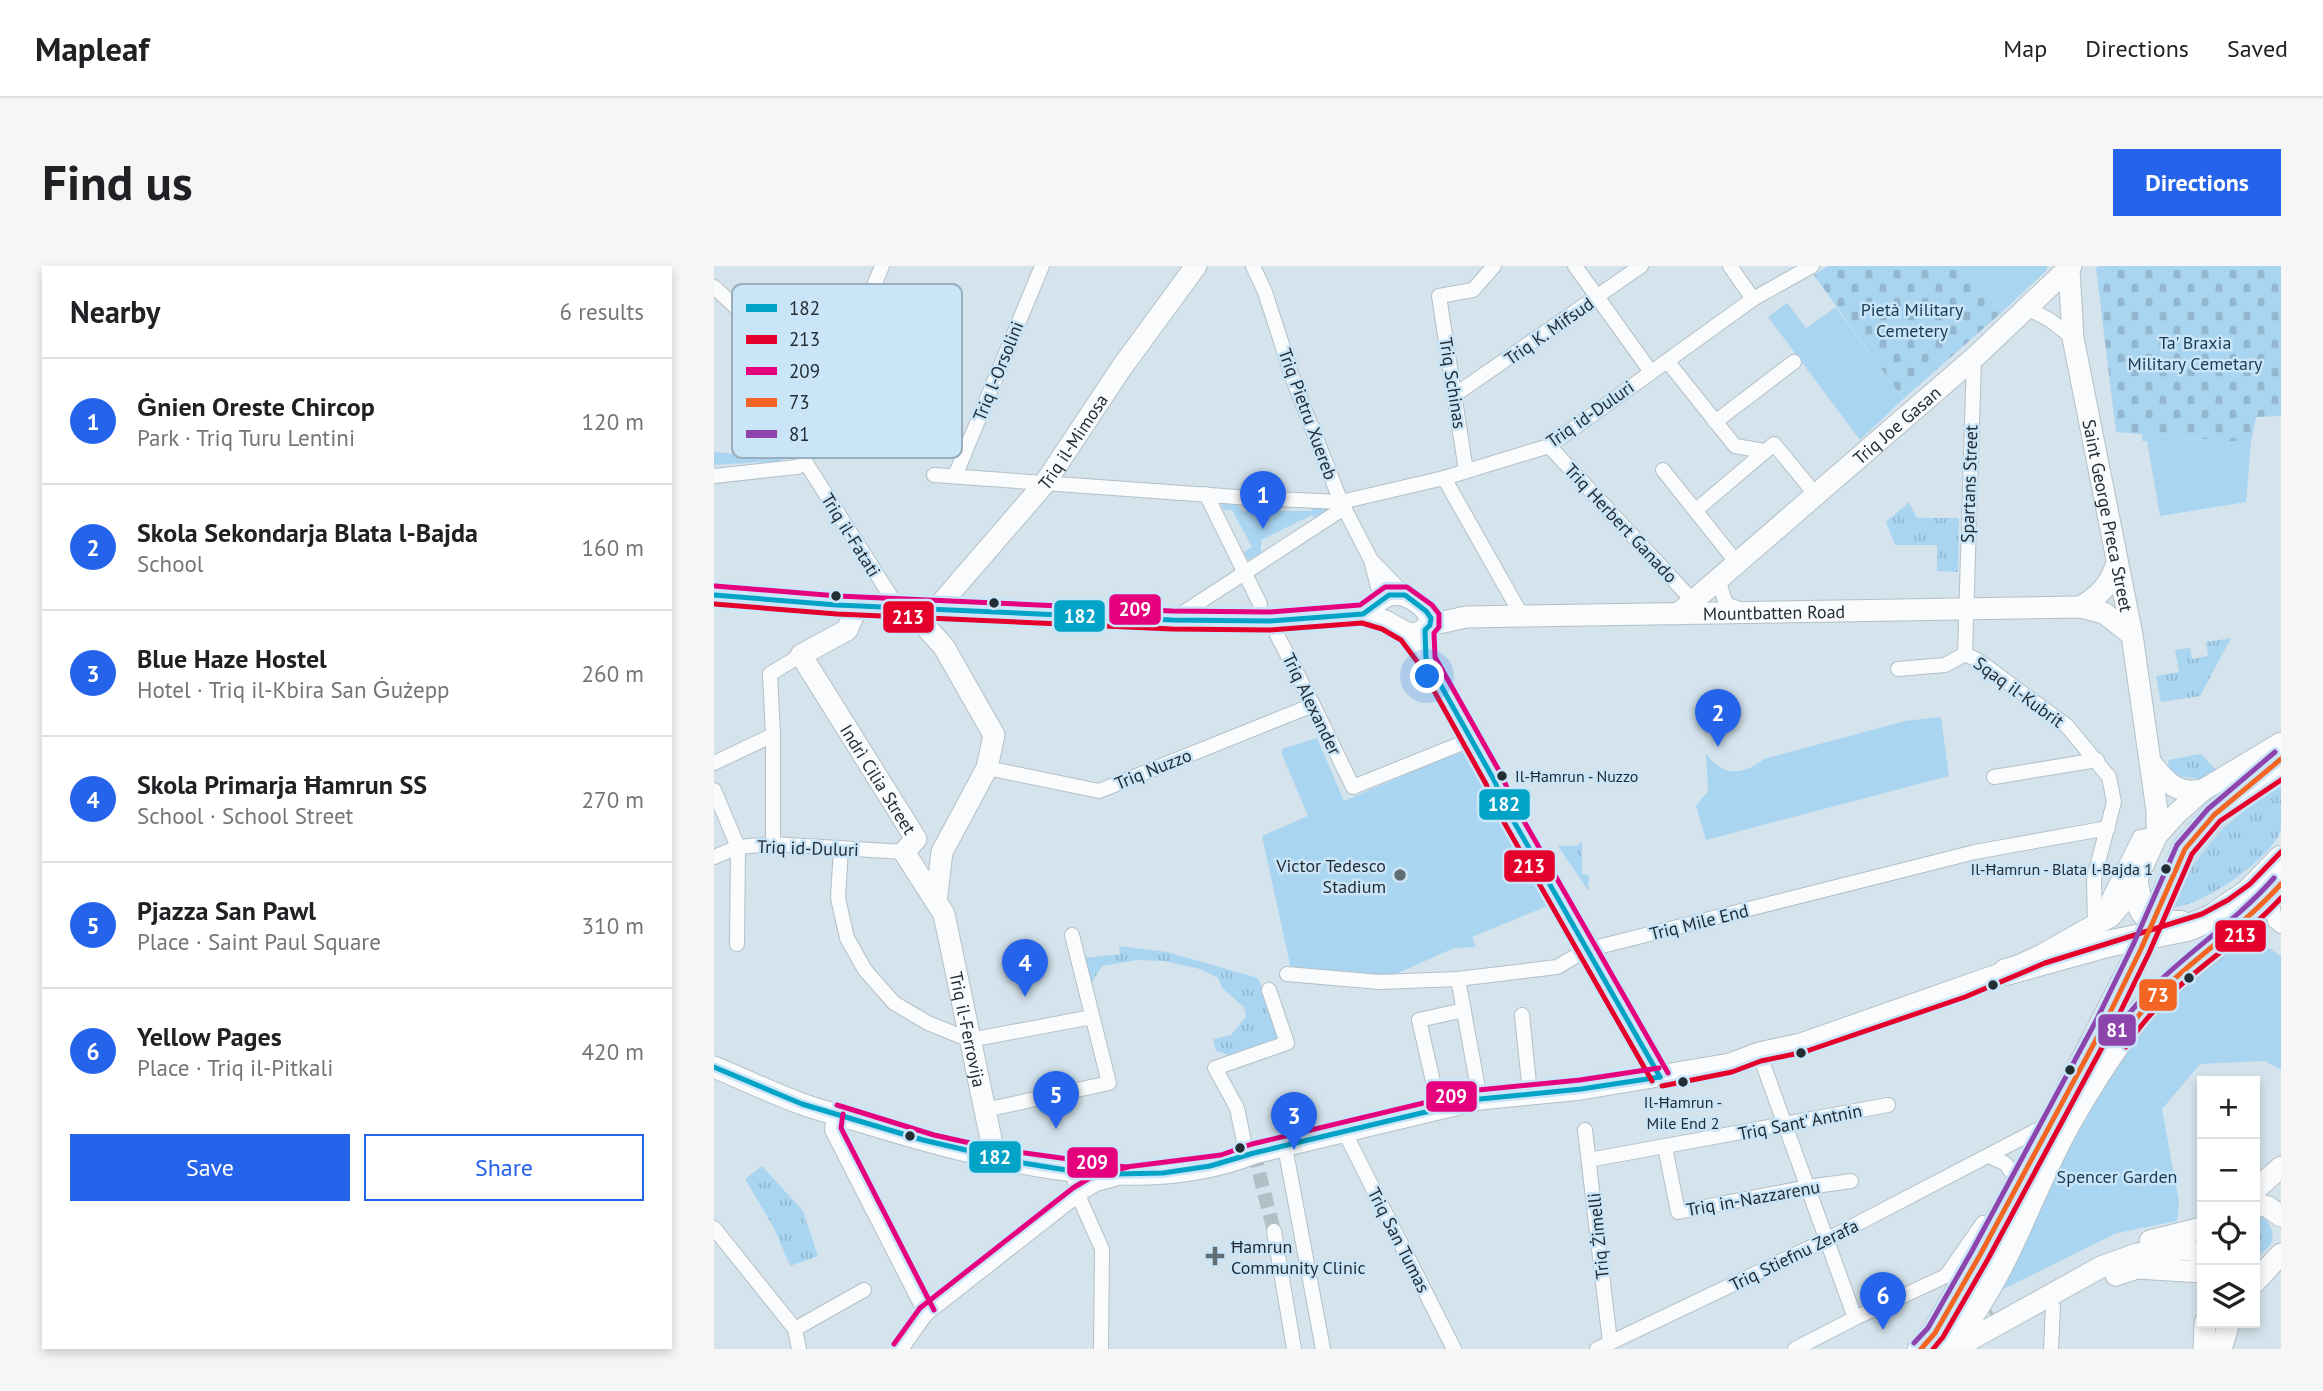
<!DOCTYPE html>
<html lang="en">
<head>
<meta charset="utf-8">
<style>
  :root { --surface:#fff; --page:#f6f6f6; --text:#202124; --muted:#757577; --line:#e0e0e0; --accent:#2563eb }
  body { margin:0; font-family:"PT Sans",sans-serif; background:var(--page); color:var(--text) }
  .controls { position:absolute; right:21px; bottom:21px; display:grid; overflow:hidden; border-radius:0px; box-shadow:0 4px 10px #0003 }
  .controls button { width:63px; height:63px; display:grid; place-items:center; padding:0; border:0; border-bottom:2px solid var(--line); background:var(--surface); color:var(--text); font:35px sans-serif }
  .you { position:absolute; left:714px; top:411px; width:24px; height:24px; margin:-18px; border:5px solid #fff; border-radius:50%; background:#1a73e8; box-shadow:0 0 0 10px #1a73e833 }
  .badge { display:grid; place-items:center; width:46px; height:46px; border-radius:50%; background:var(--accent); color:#fff; font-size:23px; font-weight:700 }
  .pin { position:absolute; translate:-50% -58px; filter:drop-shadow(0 2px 4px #0008) }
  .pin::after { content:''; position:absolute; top:37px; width:24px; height:21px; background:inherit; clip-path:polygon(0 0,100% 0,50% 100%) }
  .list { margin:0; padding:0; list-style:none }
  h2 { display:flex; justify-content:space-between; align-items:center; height:91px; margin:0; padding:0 28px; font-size:30px }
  h2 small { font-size:23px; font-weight:400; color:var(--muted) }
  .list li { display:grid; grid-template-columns:46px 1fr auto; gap:21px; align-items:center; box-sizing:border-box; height:126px; padding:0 28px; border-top:2px solid var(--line) }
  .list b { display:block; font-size:26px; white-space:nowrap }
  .list p { margin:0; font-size:23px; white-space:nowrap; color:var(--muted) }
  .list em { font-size:23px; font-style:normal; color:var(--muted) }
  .actions { display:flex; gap:14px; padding:21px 28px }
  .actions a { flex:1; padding:16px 0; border:2px solid var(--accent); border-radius:0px; text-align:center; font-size:24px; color:var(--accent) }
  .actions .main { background:var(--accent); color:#fff }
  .icon { flex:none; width:38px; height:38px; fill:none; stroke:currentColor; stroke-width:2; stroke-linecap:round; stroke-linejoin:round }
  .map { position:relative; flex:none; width:1567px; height:1083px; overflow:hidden; border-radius:0px }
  header { display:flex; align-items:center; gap:42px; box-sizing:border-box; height:98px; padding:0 35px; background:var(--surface); border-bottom:2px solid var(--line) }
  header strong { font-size:33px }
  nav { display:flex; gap:38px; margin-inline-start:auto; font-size:24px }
  .intro { display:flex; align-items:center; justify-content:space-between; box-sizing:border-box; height:168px; padding:0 42px }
  h1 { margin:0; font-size:49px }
  .button { padding:18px 32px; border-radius:0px; background:var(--accent); color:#fff; font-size:24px; font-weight:700 }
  main { display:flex; gap:42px; padding:0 42px }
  aside { flex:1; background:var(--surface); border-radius:0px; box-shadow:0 4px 10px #0003 }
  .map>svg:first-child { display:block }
  .grass { fill:url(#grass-tufts) }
  .cemetery { fill:url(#cemetery-stones) }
  .park { fill:#aad5f1 }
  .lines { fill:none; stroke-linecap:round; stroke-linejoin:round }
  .street-tunnel { stroke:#b1bfc7; stroke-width:14; stroke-dasharray:14 7; stroke-linecap:butt }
  .secondary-tunnel { stroke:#b1bfc7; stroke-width:21; stroke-dasharray:21 10; stroke-linecap:butt }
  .street-casing { stroke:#b4c0c7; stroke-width:16 }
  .secondary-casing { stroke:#b4c0c7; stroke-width:23 }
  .highway-casing { stroke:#b4c0c7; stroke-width:28 }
  .street { stroke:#f9fbfc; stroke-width:14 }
  .secondary { stroke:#f9fbfc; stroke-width:21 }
  .highway { stroke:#f9fbfc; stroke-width:26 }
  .bus-1-casing { stroke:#cae5f7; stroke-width:10 }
  .bus-2-casing { stroke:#cae5f7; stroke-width:10 }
  .bus-3-casing { stroke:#cae5f7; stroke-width:10 }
  .bus-4-casing { stroke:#cae5f7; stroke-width:10 }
  .bus-5-casing { stroke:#cae5f7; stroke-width:10 }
  .bus-1 { stroke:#02a3c6; stroke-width:5 }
  .bus-2 { stroke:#e4002b; stroke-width:5 }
  .bus-3 { stroke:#e5007d; stroke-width:5 }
  .bus-4 { stroke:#f26522; stroke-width:5 }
  .bus-5 { stroke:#8e44ad; stroke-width:5 }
  .bus-dot { fill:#232d34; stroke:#cae5f7; stroke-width:2.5 }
  .poi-dot { fill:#616d74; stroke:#cae5f7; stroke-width:2.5 }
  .labels { text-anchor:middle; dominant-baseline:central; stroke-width:5; stroke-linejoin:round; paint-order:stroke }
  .bus-label { font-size:16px; fill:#232d34; stroke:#cae5f7; text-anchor:start }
  .park-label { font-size:18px; fill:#183d53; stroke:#cae5f7 }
  .street-label { font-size:18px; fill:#232d34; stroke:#cae5f7 }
  .poi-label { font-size:18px; fill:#232d34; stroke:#cae5f7; text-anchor:end }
  .key { fill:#cae5f7; stroke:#98aebc; stroke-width:2 }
  .key-label { font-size:19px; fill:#232d34 }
  .line-badge { stroke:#cae5f7; stroke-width:2.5 }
  .badge-label { font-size:19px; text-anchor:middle; font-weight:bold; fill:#fff }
</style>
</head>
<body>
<header>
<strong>Mapleaf</strong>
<nav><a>Map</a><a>Directions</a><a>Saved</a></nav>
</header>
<div class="intro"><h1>Find us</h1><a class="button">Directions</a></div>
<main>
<aside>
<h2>Nearby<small>6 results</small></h2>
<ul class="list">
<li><span class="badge">1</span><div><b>Ġnien Oreste Chircop</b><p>Park · Triq Turu Lentini</p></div><em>120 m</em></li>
<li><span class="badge">2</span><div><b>Skola Sekondarja Blata l-Bajda</b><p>School</p></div><em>160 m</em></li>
<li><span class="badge">3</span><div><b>Blue Haze Hostel</b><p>Hotel · Triq il-Kbira San Ġużepp</p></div><em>260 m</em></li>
<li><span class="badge">4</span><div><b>Skola Primarja Ħamrun SS</b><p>School · School Street</p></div><em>270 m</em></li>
<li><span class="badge">5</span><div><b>Pjazza San Pawl</b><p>Place · Saint Paul Square</p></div><em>310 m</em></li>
<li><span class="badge">6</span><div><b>Yellow Pages</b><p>Place · Triq il-Pitkali</p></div><em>420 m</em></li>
</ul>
<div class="actions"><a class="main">Save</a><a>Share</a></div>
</aside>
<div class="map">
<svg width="1567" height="1083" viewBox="0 0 1567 1083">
  <defs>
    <pattern id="grass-tufts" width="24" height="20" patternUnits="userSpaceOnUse" patternTransform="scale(1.75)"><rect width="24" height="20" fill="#aad5f1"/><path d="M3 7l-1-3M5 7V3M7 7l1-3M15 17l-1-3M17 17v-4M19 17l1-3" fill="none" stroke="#92b7cf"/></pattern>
    <pattern id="cemetery-stones" width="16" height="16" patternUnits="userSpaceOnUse" patternTransform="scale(1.75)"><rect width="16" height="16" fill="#aad5f1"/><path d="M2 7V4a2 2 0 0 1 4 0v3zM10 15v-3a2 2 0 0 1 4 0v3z" fill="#92b7cf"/></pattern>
  </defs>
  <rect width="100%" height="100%" fill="#d4e3ec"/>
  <g class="grass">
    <path d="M1195 236 1203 252H1245L1244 306 1223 305V279H1181L1172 256Z"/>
    <path d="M1517 372 1486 430 1447 436 1442 410 1465 406 1461 384 1476 382 1478 393 1494 390 1492 376Z"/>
    <path d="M1487 488 1503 505 1487 513 1456 509 1454 494Z"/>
    <path d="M1567 514C1567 527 1567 553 1567 564 1556 595 1483 644 1452 642L1487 588 1509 562Z"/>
    <path d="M868 576V608L875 609 874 624 844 580H862Z"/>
    <path d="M405 680 453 686 544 712 567 771 517 790 502 785 499 773 517 769 532 751 530 741 509 723 503 711 486 703 450 695 423 694 388 700 376 719 370 692 406 688Z"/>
    <path d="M48 900 89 945 104 990 76 1000 60 962 31 913Z"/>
    <path d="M1541 945C1562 958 1567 980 1541 990Z"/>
  </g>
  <g class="cemetery">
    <path d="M1114 0H1252L1288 46 1189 133 1100 9Z"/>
    <path d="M1385 0H1567V150L1542 151 1537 177 1402 166 1382 2Z"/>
  </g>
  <g class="park">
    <path d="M1252 0H1333V4L1288 46Z"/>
    <path d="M1073 37 1092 62 1122 41 1189 133 1146 174 1054 51Z"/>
    <path d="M1428 168 1537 177 1532 236 1446 250 1433 175H1428Z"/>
    <path d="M0 186 69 193 63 199 49 198 46 196 0 199Z"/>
    <path d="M505 234H519L528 245H597L600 238 618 239V243L602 253 598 249 547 274V287L534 294 530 286 538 281 518 244H510Z"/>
    <path d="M1227 451 1235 510 992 574 982 540 994 525 992 487C1009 511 1028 510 1050 493L1191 455Z"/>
    <path d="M603 472 630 535 749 484 833 640 758 671 762 681 740 682 673 712 577 703 548 570 594 550 568 488V483Z"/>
    <path d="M1527 664 1567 690V804L1551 795 1486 798 1448 843 1465 936 1463 955 1403 967 1287 1024 1363 862 1430 755Z"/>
  </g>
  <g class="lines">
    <path class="street-tunnel" d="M540 887 560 965"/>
    <path class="secondary-tunnel" d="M1248 1062 1278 1045"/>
    <g class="street-casing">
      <g id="street">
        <path d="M539 0 551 26 580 116 627 236 657 294 667 333"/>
        <path d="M861 0 937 106"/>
        <path d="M1016 0 1039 33"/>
        <path d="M0 21 69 85 86 141 87 180 92 197 183 340"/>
        <path d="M1313 42 1336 54 1359 72"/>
        <path d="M1260 92 1251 388 1265 395 1353 460 1395 511 1400 536 1380 612 1381 661"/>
        <path d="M954 96 1021 180 1050 185"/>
        <path d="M79 118 105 122 121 114"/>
        <path d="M742 128 927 0"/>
        <path d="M86 141 112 131 122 113 168 0"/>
        <path d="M1001 156 1080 96"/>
        <path d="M835 180 979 335"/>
        <path d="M949 204 1023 297"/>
        <path d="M752 205 725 30 759 24 780 0"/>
        <path d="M220 209 537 232 627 236 730 212 835 180 1039 33 1098 0"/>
        <path d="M0 210 83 201 92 197"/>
        <path d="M241 210 328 0"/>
        <path d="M730 212 808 350"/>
        <path d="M492 228 546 338"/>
        <path d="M982 244 1060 178 1102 229"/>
        <path d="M658 295 691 329"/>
        <path d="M1004 313 1012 338 1026 343"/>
        <path d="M458 354 630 242"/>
        <path d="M556 355 599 439 639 521 756 474"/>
        <path d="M693 367 712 393 780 514 791 540 946 811"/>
        <path d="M1184 403 1231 399 1251 388"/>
        <path d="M0 497 59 469"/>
        <path d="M273 502 385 525 599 439"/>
        <path d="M1280 511 1383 494"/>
        <path d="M0 524 24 581 23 678"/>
        <path d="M59 578V469L56 408 87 389"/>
        <path d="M127 582 124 632 133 672 151 704 180 737 214 757 256 774 378 751"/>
        <path d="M0 591 24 581 59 578 190 586"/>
        <path d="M1557 631 1561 655 1567 660"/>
        <path d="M1383 656 1426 571 1443 569"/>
        <path d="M573 708 666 716 744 713 843 701 872 684 1261 586 1394 562"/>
        <path d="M744 713 766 833"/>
        <path d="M808 749 816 827"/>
        <path d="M1045 787 1141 1052"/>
        <path d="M725 842 705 754 750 744"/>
        <path d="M271 844 395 817 358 669"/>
        <path d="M120 847 118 864 212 1048"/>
        <path d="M871 864 896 1076"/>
        <path d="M630 865 740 1083"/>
        <path d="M571 881 609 1083"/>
        <path d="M951 881 964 946 1094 921 1137 915"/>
        <path d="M533 890 523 842 501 802 573 777 555 724"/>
        <path d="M1275 890 1292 898 1305 918"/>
        <path d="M875 894 1174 839"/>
        <path d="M358 903 364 929 388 983 387 1083"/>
        <path d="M0 962 81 1063 85 1083"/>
        <path d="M560 965 580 1083"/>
        <path d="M81 1063 150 1024"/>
        <path d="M187 1083 212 1048 364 929 382 918 401 913"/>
        <path d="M883 1083 1114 973 1325 863 1340 852"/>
        <path d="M1081 1083 1141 1052 1232 1010 1269 957"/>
        <path d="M1337 1083 1339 1041"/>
      </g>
    </g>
    <g class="secondary-casing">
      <g id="secondary">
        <path id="s1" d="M1355 3 1359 72 1418 369 1443 545V569"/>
        <path d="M0 329 123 339 458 354 556 355 649 348 671 355 693 367 703 368 716 359C718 342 693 326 677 329 667 331 657 342 649 348"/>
        <path id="s2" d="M144 339 133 364 87 389 202 573 190 586 230 648 281 892"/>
        <path d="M193 340 230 381 280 469 273 502 228 586 222 636"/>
        <path d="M1367 341C1386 329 1396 319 1403 297"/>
        <path id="s3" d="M223 342 331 217 408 101 482 0"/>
        <path id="s4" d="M964 348 1260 92 1357 0"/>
        <path id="s5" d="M716 359 752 351 1367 341 1390 347 1418 369"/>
        <path d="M1437 497C1452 516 1463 529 1489 524"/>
        <path d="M0 801C29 813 58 827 88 838 113 847 140 853 165 861 277 895 427 933 540 887L766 833 867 823 1016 798 1045 787 1087 778 1289 707 1328 689 1397 650 1407 638 1421 617 1443 569 1462 548 1489 524 1567 477"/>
        <path d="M1541 924 1567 901"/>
        <path d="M1541 937 1554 941 1567 950"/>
        <path d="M1436 975 1488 962"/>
        <path d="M1402 1009 1423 1002 1488 1006"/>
        <path d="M1541 1016 1567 988"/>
        <path d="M1246 1083 1259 1072 1387 1001 1423 988 1469 983 1488 986"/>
        <path d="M1490 1083 1491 1057"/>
        <path d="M1507 1083 1515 1057"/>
      </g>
    </g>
    <g class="highway-casing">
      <g id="highway">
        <path d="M1421 617C1426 648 1433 659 1467 658"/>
        <path d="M1447 637 1471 583 1500 549 1567 493"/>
        <path d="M1292 706 1393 678 1473 662 1497 652 1534 627 1567 593"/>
        <path d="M1354 826 1427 683"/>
        <path d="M1207 1083 1221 1067 1318 895"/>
        <path d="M1234 1083C1253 1055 1272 1027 1287 997 1310 952 1328 903 1353 858 1371 826 1392 793 1413 764 1455 705 1522 674 1567 618"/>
      </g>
    </g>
    <use href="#street" class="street"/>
    <use href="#secondary" class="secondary"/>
    <use href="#highway" class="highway"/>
    <g class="bus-1-casing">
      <g id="bus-1">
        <path d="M0 329 123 339 458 354 556 355 649 348 675 329H691L712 345 717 352 716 359 711 364 712 393 780 514 791 540 946 811"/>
        <path d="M0 801 88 838 209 874 303 896 352 904 401 908 449 907 496 900 540 887 766 833 867 823 946 811"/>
      </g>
    </g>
    <g class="bus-2-casing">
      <g id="bus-2">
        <path d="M0 338 123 348 458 363 556 364 648 357 668 363 687 374 705 398 772 518 783 544 938 815"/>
        <path d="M1412 781C1453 716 1517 686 1567 632"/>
        <path d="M948 820 1018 806 1047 795 1090 786 1251 731 1331 697 1488 648 1514 634 1536 618 1567 586"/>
        <path d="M1219 1083 1229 1071 1274 993 1398 763 1435 687 1478 588 1506 555 1567 514"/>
      </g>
    </g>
    <g class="bus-3-casing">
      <g id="bus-3">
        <path d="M1 320 124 330 458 345 556 346 646 339 671 321H693L718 339 725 348V361L720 367 721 391 788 510 799 536 954 807"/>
        <path d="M123 839 220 869 283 883 412 901 507 889 538 878 764 824 866 814 945 802"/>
        <path d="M129 848 127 862 220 1044"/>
        <path d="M180 1078 206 1042 359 922 379 910 414 901"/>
      </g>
    </g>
    <g class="bus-4-casing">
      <g id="bus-4">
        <path d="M1405 776C1447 710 1516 675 1567 618"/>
        <path d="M1207 1083 1221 1067 1266 989 1390 759 1427 683 1471 583 1500 549 1567 493"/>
      </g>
    </g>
    <g class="bus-5-casing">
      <g id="bus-5">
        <path d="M1398 771C1441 704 1509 670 1560 612"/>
        <path d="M1200 1077 1214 1062 1258 985 1382 755 1419 679 1463 579 1494 543 1561 486"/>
      </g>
    </g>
    <use href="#bus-1" class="bus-1"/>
    <use href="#bus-2" class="bus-2"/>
    <use href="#bus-3" class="bus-3"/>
    <use href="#bus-4" class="bus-4"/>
    <use href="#bus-5" class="bus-5"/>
  </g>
  <g class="bus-dot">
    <circle cx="122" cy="330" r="6"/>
    <circle cx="280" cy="337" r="6"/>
    <circle cx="788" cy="510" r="6"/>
    <circle cx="1452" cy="603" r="6"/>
    <circle cx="1475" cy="712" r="6"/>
    <circle cx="1279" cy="719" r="6"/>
    <circle cx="1087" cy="787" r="6"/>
    <circle cx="1356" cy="804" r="6"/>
    <circle cx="969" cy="816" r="6"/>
    <circle cx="196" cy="870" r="6"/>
    <circle cx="526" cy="882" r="6"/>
  </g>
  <g class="poi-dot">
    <circle cx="686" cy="609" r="7"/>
    <path d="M497.5 979.5h7v7h7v7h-7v7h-7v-7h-7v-7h7z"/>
  </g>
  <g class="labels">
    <g class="bus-label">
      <text x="801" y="510">Il-Ħamrun - Nuzzo</text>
      <text x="1439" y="603" text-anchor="end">Il-Ħamrun - Blata l-Bajda 1</text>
      <text x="969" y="836" text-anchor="middle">Il-Ħamrun -<tspan x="969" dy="21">Mile End 2</tspan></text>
    </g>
    <g class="park-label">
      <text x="1198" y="43">Pietà Military<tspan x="1198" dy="21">Cemetery</tspan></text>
      <text x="1481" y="76">Ta' Braxia<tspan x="1481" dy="21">Military Cemetary</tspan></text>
      <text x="1403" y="910">Spencer Garden</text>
    </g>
    <g class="street-label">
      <text transform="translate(835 65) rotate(-35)">Triq K. Mifsud</text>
      <text transform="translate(284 105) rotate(-68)">Triq l-Orsolini</text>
      <text transform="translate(739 117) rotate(81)">Triq Schinas</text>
      <text transform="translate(594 148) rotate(70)">Triq Pietru Xuereb</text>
      <text transform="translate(876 148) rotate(-35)">Triq id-Duluri</text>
      <text stroke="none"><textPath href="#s4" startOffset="289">Triq Joe Gasan</textPath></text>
      <text stroke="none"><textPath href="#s3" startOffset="215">Triq il-Mimosa</textPath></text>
      <text transform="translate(1255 218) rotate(-88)">Spartans Street</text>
      <text stroke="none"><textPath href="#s1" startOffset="250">Saint George Preca Street</textPath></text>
      <text transform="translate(907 257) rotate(47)">Triq Herbert Ganado</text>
      <text transform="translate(137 269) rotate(58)">Triq il-Fatati</text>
      <text stroke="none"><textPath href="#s5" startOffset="345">Mountbatten Road</textPath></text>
      <text transform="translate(1305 426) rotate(36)">Sqaq il-Kubrit</text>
      <text transform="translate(598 438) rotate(64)">Triq Alexander</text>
      <text transform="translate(439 503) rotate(-22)">Triq Nuzzo</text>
      <text stroke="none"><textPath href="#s2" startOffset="226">Indrì Cilia Street</textPath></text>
      <text transform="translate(94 582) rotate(2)">Triq id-Duluri</text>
      <text transform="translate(985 656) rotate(-14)">Triq Mile End</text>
      <text stroke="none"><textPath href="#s2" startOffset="506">Triq il-Ferrovija</textPath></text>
      <text transform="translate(1086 856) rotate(-11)">Triq Sant' Antnin</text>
      <text transform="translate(1039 932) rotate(-10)">Triq in-Nazzarenu</text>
      <text transform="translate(884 970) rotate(-96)">Triq Żimelli</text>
      <text transform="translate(685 974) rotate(63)">Triq San Tumas</text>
      <text transform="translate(1080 989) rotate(-26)">Triq Stiefnu Zerafa</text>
    </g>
    <g class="poi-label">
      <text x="672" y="599">Victor Tedesco<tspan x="672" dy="21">Stadium</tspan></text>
      <text x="517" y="980" text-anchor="start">Ħamrun<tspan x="517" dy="21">Community Clinic</tspan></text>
    </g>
  </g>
  <rect x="18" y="18" width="230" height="174" rx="10" class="key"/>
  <rect x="32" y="38" width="31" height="8" fill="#02a3c6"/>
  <rect x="32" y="69" width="31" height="9" fill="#e4002b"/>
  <rect x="32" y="101" width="31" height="8" fill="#e5007d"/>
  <rect x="32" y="132" width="31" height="9" fill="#f26522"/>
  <rect x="32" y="164" width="31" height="8" fill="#8e44ad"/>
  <g class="key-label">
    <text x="75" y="49">182</text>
    <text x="75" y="80">213</text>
    <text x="75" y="112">209</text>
    <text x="75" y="143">73</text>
    <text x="75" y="175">81</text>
  </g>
  <g class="line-badge">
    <rect x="394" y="327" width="54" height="33" rx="7" fill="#e5007d"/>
    <rect x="339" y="333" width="53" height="34" rx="7" fill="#02a3c6"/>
    <rect x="168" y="334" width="53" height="34" rx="7" fill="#e4002b"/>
    <rect x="764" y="522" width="53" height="33" rx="7" fill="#02a3c6"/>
    <rect x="789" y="583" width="53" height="34" rx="7" fill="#e4002b"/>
    <rect x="1500" y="653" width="53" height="34" rx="7" fill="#e4002b"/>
    <rect x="1424" y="712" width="40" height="34" rx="7" fill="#f26522"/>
    <rect x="1383" y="747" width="40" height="34" rx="7" fill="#8e44ad"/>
    <rect x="711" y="814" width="53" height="33" rx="7" fill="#e5007d"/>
    <rect x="254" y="874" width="54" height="34" rx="7" fill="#02a3c6"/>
    <rect x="352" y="880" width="53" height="33" rx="7" fill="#e5007d"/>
  </g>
  <g class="badge-label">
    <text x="421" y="350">209</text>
    <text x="366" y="357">182</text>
    <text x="194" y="358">213</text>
    <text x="790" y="545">182</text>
    <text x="815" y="607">213</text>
    <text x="1526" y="676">213</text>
    <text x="1444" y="736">73</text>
    <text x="1403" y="771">81</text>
    <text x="737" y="837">209</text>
    <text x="281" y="898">182</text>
    <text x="378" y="903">209</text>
  </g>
</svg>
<div class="controls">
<button>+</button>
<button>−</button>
<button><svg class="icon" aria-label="locate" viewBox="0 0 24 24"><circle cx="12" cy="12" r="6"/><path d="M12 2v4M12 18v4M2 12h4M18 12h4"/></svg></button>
<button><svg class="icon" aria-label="layers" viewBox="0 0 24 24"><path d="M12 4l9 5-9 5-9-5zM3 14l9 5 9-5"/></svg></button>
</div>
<div class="you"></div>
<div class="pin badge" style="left:549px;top:263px">1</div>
<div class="pin badge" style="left:1004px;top:481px">2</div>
<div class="pin badge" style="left:580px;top:884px">3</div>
<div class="pin badge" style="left:311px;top:731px">4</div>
<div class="pin badge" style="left:342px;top:863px">5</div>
<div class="pin badge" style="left:1169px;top:1064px">6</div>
</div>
</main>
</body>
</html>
